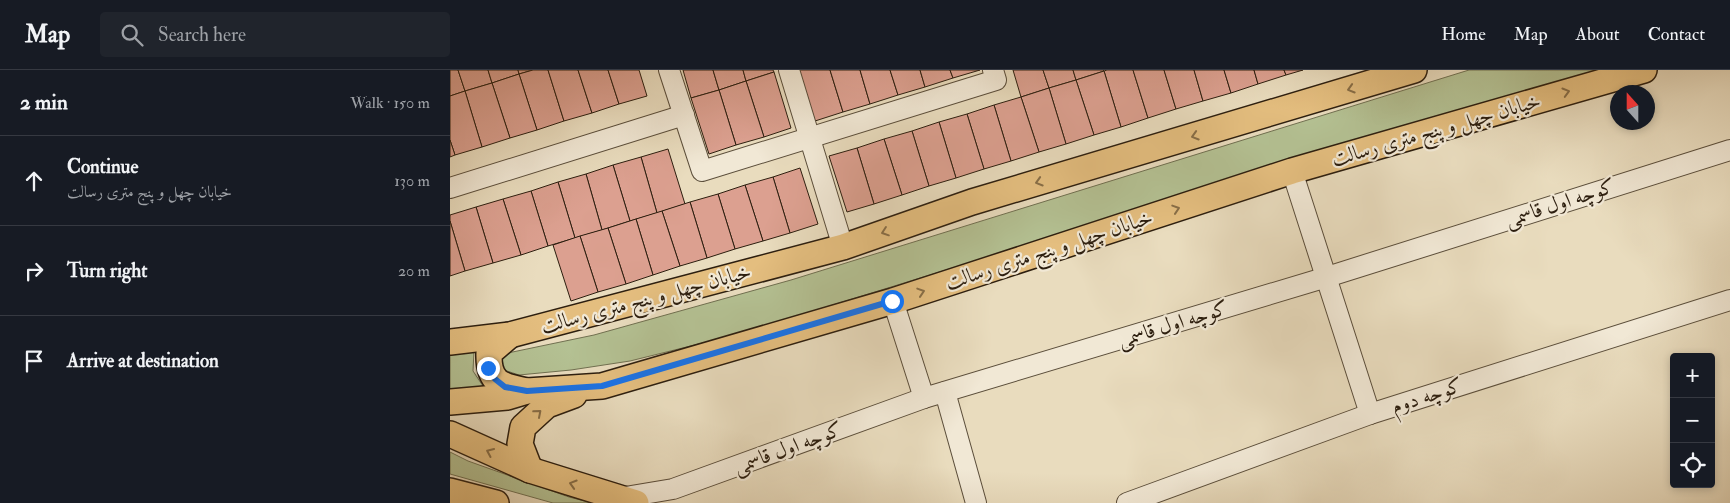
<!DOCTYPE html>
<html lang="en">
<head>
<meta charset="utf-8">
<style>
  :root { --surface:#171b24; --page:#20242c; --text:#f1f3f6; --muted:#9ea1a6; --line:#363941 }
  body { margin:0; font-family:"IM FELL Double Pica",Amiri,serif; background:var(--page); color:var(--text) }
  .controls { position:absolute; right:15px; bottom:15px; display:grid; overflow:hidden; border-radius:5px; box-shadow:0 2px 8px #0003 }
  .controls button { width:45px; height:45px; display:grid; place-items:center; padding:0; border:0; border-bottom:1px solid var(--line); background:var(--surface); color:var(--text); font:25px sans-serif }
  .compass { position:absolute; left:1160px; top:15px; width:45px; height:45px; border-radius:50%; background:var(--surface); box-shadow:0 2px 8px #0003; rotate:339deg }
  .stop { position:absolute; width:15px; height:15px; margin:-11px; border:4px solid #1a73e8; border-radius:50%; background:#fff }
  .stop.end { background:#1a73e8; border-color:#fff; box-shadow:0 1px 5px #0008 }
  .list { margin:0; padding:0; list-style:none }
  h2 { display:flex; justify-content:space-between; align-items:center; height:65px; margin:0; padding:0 20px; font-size:21px }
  h2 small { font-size:16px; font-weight:400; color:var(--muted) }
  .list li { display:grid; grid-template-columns:32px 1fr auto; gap:15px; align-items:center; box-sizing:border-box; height:90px; padding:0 20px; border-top:1px solid var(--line) }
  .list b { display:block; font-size:19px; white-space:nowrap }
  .list p { margin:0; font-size:16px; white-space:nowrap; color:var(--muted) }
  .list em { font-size:16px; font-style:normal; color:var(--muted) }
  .icon { flex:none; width:28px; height:28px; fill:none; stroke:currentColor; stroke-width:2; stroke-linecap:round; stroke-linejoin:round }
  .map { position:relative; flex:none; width:1280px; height:433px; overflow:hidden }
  header { display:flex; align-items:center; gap:30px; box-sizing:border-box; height:70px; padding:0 25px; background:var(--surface); border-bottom:1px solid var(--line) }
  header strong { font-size:24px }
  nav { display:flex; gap:28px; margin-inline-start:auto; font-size:18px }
  .search { width:350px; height:45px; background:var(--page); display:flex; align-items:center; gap:12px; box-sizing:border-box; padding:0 18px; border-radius:5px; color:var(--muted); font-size:19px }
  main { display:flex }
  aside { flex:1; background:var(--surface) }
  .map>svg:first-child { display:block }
  .green { fill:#b4c193; stroke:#707051 }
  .building { fill:#dca090; stroke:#2c1e0f }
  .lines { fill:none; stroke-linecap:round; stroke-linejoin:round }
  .minor-casing { stroke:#5b4e3b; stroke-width:22 }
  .major-casing { stroke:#2c1e0f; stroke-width:28 }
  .minor { stroke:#f1e8d5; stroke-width:20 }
  .major { stroke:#e4be7f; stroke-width:25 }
  .oneway { stroke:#886e47 }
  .route { stroke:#1a73e8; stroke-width:6 }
  .labels { text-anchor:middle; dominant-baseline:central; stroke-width:4.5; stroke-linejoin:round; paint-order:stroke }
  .street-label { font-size:21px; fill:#2c1e0f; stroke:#f1e8d5 }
</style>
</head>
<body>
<header>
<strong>Map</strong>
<div class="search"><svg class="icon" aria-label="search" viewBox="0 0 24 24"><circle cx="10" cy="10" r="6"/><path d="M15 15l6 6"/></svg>Search here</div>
<nav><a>Home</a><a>Map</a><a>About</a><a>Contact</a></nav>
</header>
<main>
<aside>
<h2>2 min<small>Walk · 150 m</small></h2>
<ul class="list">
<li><svg class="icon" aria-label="ahead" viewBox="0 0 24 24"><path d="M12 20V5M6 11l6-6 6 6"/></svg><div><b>Continue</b><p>خیابان چهل و پنج متری رسالت</p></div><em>130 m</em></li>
<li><svg class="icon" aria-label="right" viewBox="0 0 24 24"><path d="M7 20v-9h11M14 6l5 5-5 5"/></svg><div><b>Turn right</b></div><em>20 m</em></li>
<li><svg class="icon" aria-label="arrive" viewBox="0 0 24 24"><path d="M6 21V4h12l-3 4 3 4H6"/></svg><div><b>Arrive at destination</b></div></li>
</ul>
</aside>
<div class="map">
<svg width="1280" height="433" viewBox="0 0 1280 433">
  <rect width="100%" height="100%" fill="#e9dcbe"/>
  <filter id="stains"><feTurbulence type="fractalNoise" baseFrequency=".004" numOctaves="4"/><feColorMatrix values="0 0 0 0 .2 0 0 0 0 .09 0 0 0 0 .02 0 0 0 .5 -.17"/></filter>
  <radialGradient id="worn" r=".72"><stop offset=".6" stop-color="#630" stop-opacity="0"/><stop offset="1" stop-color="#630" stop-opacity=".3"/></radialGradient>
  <g class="green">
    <path d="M1019 0H1161L690 140 289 264 180 291 121 300 69 305 51 299 48 290 53 284 144 265 341 210Z"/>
    <path d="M24 281 23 301 35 319 0 323V284Z"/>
    <path d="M0 382 18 391 119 427 143 433H103L0 404Z"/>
  </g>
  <g class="building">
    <path d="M0 0H8L15 21 0 26Z"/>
    <path d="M8 0H38L42 13 15 21Z"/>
    <path d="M38 0H68L69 4 42 13Z"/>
    <path d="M68 0H83L69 4Z"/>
    <path d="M83 0H98L114 51 87 60 69 4Z"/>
    <path d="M98 0H128L142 43 114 51Z"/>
    <path d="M128 0H158L169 34 142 43Z"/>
    <path d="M158 0H189L197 26 169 34Z"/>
    <path d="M233 0H263L269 20 241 28Z"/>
    <path d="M263 0H293L296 11 269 20Z"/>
    <path d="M293 0H323L324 2 296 11Z"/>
    <path d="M349 0H380L393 42 365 51Z"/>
    <path d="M380 0H410L420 34 393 42Z"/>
    <path d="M410 0H440L448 25 420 34Z"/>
    <path d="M440 0H470L475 17 448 25Z"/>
    <path d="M470 0H500L503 8 475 17Z"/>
    <path d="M500 0H530L503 8Z"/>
    <path d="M563 0H593L599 18 571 27Z"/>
    <path d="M593 0H623L626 10 599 18Z"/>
    <path d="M623 0H653L654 1 626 10Z"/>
    <path d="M657 0H683L698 48 671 57 654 1Z"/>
    <path d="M683 0H714L726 39 698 48Z"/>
    <path d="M714 0H744L753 31 726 39Z"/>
    <path d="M744 0H774L781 23 753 31Z"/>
    <path d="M774 0H804L808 14 781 23Z"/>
    <path d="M804 0H834L836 5 808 14Z"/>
    <path d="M834 0H853L836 5Z"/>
    <path d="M654 1 671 57 644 65 626 10Z"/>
    <path d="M324 2 341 58 314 67 296 11Z"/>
    <path d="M69 4 87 60 60 68 42 13Z"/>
    <path d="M626 10 644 65 616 74 599 18Z"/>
    <path d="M296 11 314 67 286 75 269 20Z"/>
    <path d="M42 13 60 68 32 77 15 21Z"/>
    <path d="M599 18 616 74 589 82 571 27Z"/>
    <path d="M269 20 286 75 259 84 241 28Z"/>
    <path d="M15 21 32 77 5 85 0 70V26Z"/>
    <path d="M571 27 589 82 561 91 544 35Z"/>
    <path d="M544 35 561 91 534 99 517 44Z"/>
    <path d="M517 44 534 99 506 108 489 52Z"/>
    <path d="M489 52 506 108 479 116 462 61Z"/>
    <path d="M462 61 479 116 452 125 434 69Z"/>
    <path d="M434 69 452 125 424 134 407 78Z"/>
    <path d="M0 70 5 85 0 87Z"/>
    <path d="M407 78 424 134 397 142 379 86Z"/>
    <path d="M218 79 235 134 207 143 191 87Z"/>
    <path d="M191 87 207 143 180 151 163 95Z"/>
    <path d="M163 95 180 151 152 160 136 104Z"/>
    <path d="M350 98 368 154 340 163 323 107Z"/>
    <path d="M136 104 152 160 125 168 108 112Z"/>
    <path d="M323 107 340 163 313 171 295 115Z"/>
    <path d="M108 112 125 168 98 176 81 121Z"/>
    <path d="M295 115 313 171 285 179 268 124Z"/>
    <path d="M81 121 98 176 71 185 53 129Z"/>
    <path d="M268 124 285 179 257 188 240 132Z"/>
    <path d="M53 129 71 185 43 193 26 137Z"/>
    <path d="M240 132 257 188 230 196 212 141Z"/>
    <path d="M26 137 43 193 15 201 0 151V145Z"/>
    <path d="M212 141 230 196 203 205 186 149Z"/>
    <path d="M186 149 203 205 176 214 158 158Z"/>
    <path d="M0 151 15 201 0 206Z"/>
    <path d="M158 158 176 214 148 222 130 166Z"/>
    <path d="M130 166 148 222 121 231 103 175Z"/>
  </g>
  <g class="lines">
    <g class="minor-casing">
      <g id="minor">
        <path d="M219 0 252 101 546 10 543 0"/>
        <path d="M339 0 393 177"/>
        <path d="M842 101 920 344"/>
        <path d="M0 118 234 45"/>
        <path d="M443 231 474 328"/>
        <path d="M495 322 526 433"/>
        <path d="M169 428 223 419 474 328 877 207 1280 80"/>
        <path d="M677 433 920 344 1280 230"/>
      </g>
    </g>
    <g class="major-casing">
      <g id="major">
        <path d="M60 265 39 283C38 313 51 316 77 321"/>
        <path d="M0 272 60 265 393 177 522 132 964 0"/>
        <path d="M0 332 57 327 77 321 152 316 443 231 842 101 1194 0"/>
        <path d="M0 364 80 400 186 433"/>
        <path d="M80 400 70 374 73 357 97 335 124 325"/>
        <path d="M0 421 46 433"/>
      </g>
    </g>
    <use href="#minor" class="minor"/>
    <use href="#major" class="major"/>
  </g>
  <defs><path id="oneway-chevron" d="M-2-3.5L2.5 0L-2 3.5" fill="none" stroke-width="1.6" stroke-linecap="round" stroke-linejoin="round" transform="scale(1.25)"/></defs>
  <g class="oneway">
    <use href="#oneway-chevron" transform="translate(901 19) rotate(163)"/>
    <use href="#oneway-chevron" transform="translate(1116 22) rotate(-16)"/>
    <use href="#oneway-chevron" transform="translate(745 66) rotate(163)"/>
    <use href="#oneway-chevron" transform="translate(589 112) rotate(163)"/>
    <use href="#oneway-chevron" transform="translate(726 139) rotate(-18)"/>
    <use href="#oneway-chevron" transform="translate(435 162) rotate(161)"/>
    <use href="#oneway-chevron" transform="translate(471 222) rotate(-18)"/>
    <use href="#oneway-chevron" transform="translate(88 343) rotate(-41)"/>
    <use href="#oneway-chevron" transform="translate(40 382) rotate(-156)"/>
    <use href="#oneway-chevron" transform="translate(123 414) rotate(-163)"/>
  </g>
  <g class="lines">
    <path class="route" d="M38 298 45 309 55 317 77 321 152 316 442 231"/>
  </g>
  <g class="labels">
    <g class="street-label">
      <text transform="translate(986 60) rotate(-16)">خیابان چهل و پنج متری رسالت</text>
      <text transform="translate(1110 133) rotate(-18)">کوچه اول قاسمی</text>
      <text transform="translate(599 180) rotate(-18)">خیابان چهل و پنج متری رسالت</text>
      <text transform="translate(196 229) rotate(-15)">خیابان چهل و پنج متری رسالت</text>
      <text transform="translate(723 254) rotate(-17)">کوچه اول قاسمی</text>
      <text transform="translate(977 326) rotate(-18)">کوچه دوم</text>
      <text transform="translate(338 378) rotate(-20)">کوچه اول قاسمی</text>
    </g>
  </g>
  <rect width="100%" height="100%" filter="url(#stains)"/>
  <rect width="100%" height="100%" fill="url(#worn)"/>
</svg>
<div class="controls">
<button>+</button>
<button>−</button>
<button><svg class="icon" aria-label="locate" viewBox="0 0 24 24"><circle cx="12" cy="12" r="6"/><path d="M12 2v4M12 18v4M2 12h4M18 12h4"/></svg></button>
</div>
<svg class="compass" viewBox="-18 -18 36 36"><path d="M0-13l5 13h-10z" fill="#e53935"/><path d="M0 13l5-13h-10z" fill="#9ea1a6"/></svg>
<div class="stop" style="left:442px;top:231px"></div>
<div class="stop end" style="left:38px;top:298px"></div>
</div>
</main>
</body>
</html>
